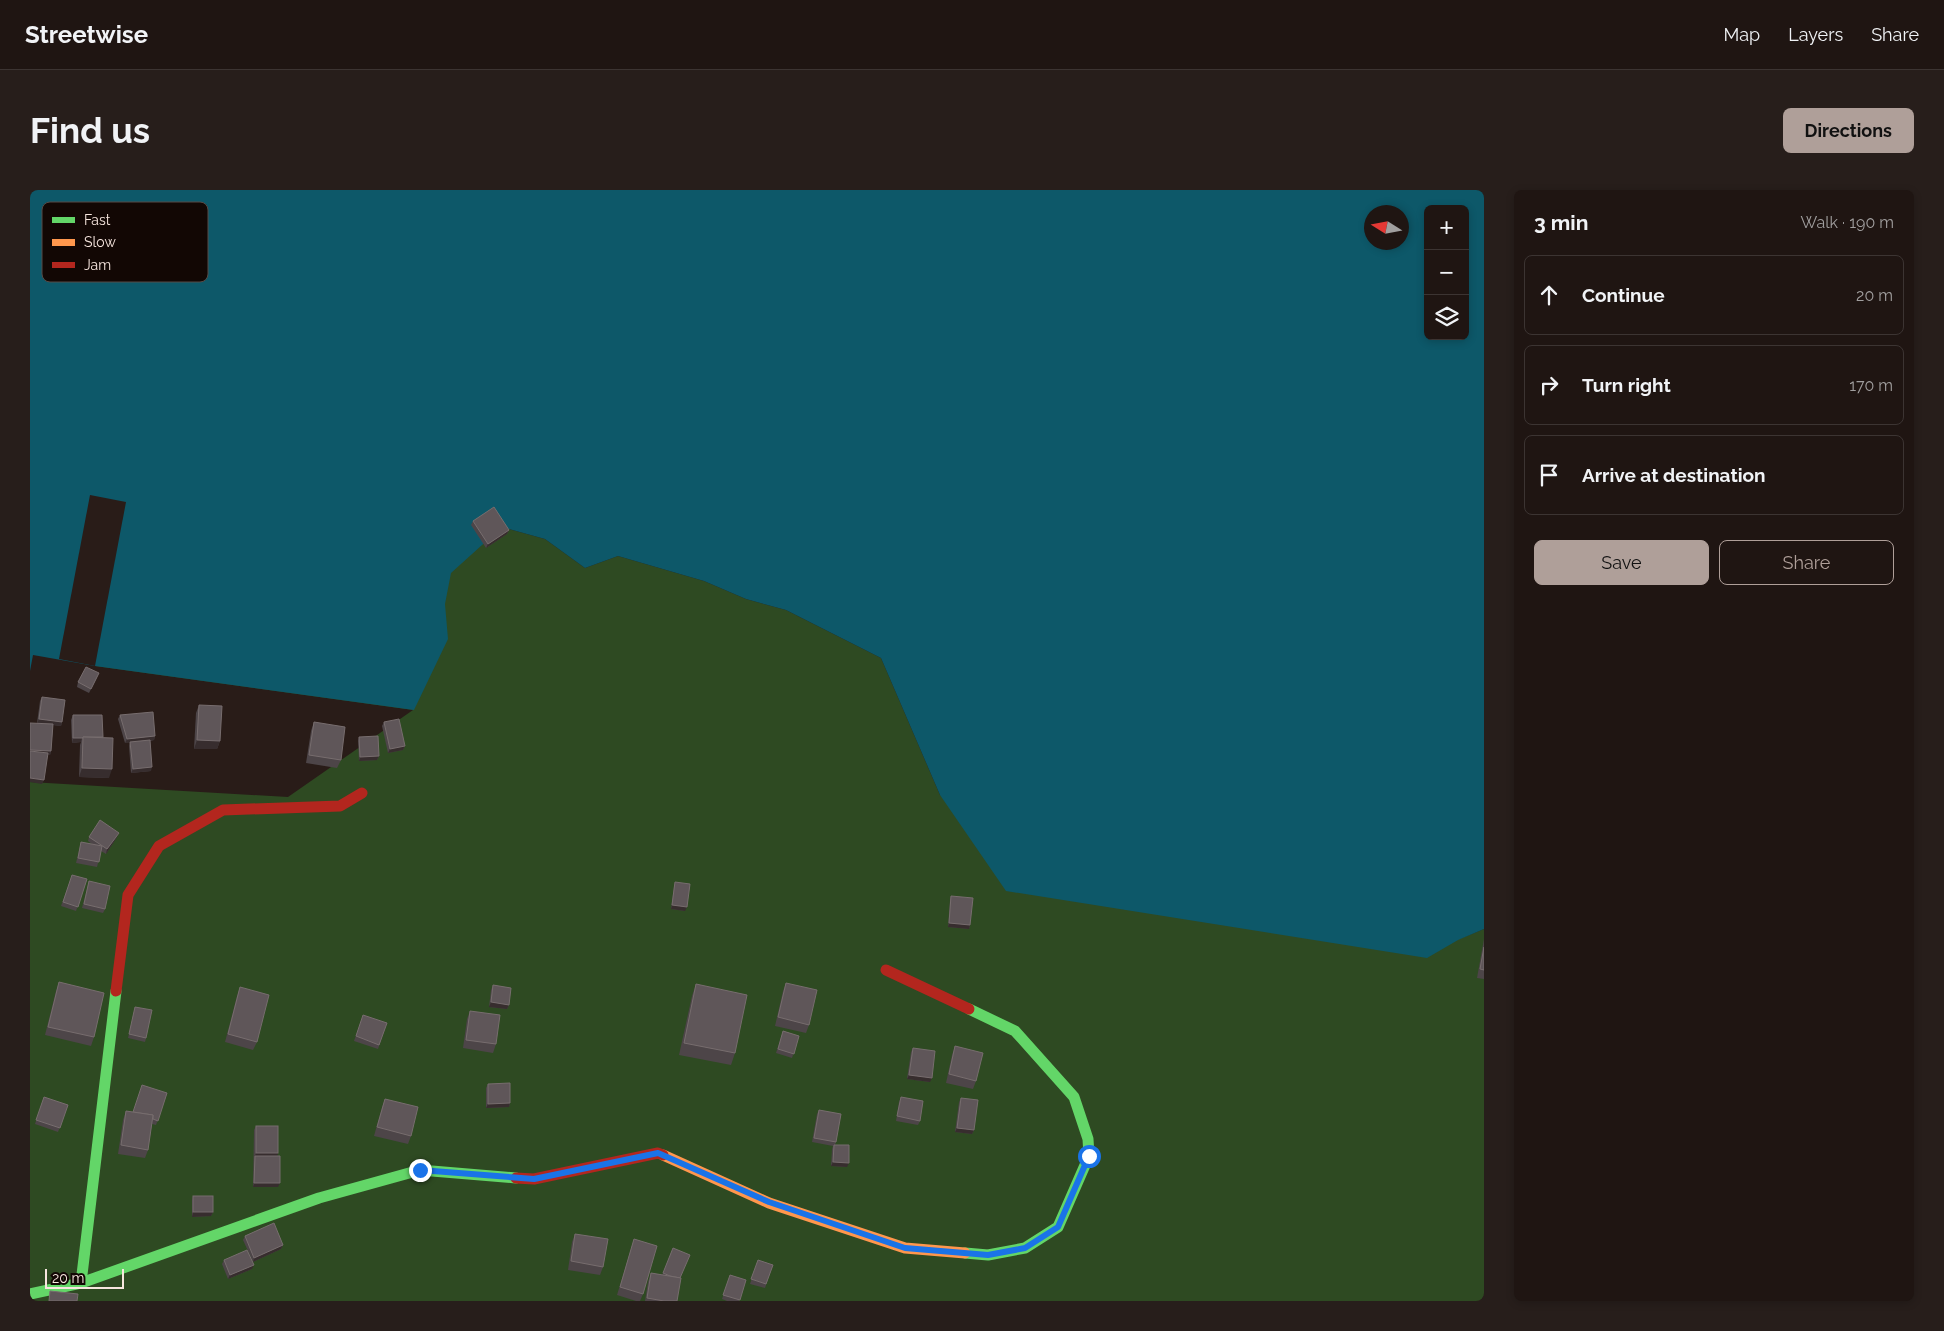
<!DOCTYPE html>
<html lang="en">
<head>
<meta charset="utf-8">
<style>
  :root { --surface:#1f1512; --page:#271e1b; --text:#f1f3f6; --muted:#a19f9f; --line:#3c3432; --accent:#af9f99 }
  body { margin:0; font-family:Raleway,sans-serif; background:var(--page); color:var(--text) }
  .controls { position:absolute; right:15px; top:15px; display:grid; overflow:hidden; border-radius:8px; box-shadow:0 2px 8px #0003 }
  .controls button { width:45px; height:45px; display:grid; place-items:center; padding:0; border:0; border-bottom:1px solid var(--line); background:var(--surface); color:var(--text); font:25px sans-serif }
  .compass { position:absolute; left:1334px; top:15px; width:45px; height:45px; border-radius:50%; background:var(--surface); box-shadow:0 2px 8px #0003; rotate:281deg }
  .scale { position:absolute; left:15px; bottom:12px; width:79px; box-sizing:border-box; padding-left:5px; border:2px solid #f7e6df; border-top:0; font-size:14px; line-height:18px; white-space:nowrap; color:#f7e6df; -webkit-text-stroke:4px #120704; paint-order:stroke }
  .stop { position:absolute; width:15px; height:15px; margin:-11px; border:4px solid #1a73e8; border-radius:50%; background:#fff }
  .stop.end { background:#1a73e8; border-color:#fff; box-shadow:0 1px 5px #0008 }
  .list { margin:0; padding:0; list-style:none }
  h2 { display:flex; justify-content:space-between; align-items:center; height:65px; margin:0; padding:0 20px; font-size:21px }
  h2 small { font-size:16px; font-weight:400; color:var(--muted) }
  .list li { display:grid; grid-template-columns:32px 1fr auto; gap:15px; align-items:center; box-sizing:border-box; height:80px; margin:0 10px 10px; padding:0 10px; border:1px solid var(--line); border-radius:8px }
  .list b { display:block; font-size:19px; white-space:nowrap }
  .list em { font-size:16px; font-style:normal; color:var(--muted) }
  .actions { display:flex; gap:10px; padding:15px 20px }
  .actions a { flex:1; padding:11px 0; border:1px solid var(--accent); border-radius:8px; text-align:center; font-size:18px; color:var(--accent) }
  .actions .main { background:var(--accent); color:#111 }
  .icon { flex:none; width:28px; height:28px; fill:none; stroke:currentColor; stroke-width:2; stroke-linecap:round; stroke-linejoin:round }
  .map { position:relative; flex:none; width:1454px; height:1111px; overflow:hidden; border-radius:8px }
  header { display:flex; align-items:center; gap:30px; box-sizing:border-box; height:70px; padding:0 25px; background:var(--surface); border-bottom:1px solid var(--line) }
  header strong { font-size:24px }
  nav { display:flex; gap:28px; margin-inline-start:auto; font-size:18px }
  .intro { display:flex; align-items:center; justify-content:space-between; box-sizing:border-box; height:120px; padding:0 30px }
  h1 { margin:0; font-size:35px }
  .button { padding:12px 22px; border-radius:8px; background:var(--accent); color:#111; font-size:18px; font-weight:700 }
  main { display:flex; gap:30px; padding:0 30px }
  aside { flex:1; background:var(--surface); border-radius:8px; box-shadow:0 2px 8px #0003 }
  .map>svg:first-child { display:block }
  .green { fill:#2e4a22 }
  .water { fill:#0d5869; fill-rule:evenodd }
  .pier { fill:#291c18 }
  .lines { fill:none; stroke-linecap:round; stroke-linejoin:round }
  .fast { stroke:#63d668; stroke-width:11 }
  .slow { stroke:#ff974d; stroke-width:11 }
  .jam { stroke:#b3261e; stroke-width:11 }
  .wall { fill:#4d4548 }
  .shaded-wall { fill:#372d2e }
  .building { fill:#5f5659; stroke:#776d6e }
  .route { stroke:#1a73e8; stroke-width:6 }
  .key { fill:#120704; stroke:#574a46; stroke-width:1 }
  .key-label { font-size:14px; fill:#f7e6df }
</style>
</head>
<body>
<header>
<strong>Streetwise</strong>
<nav><a>Map</a><a>Layers</a><a>Share</a></nav>
</header>
<div class="intro"><h1>Find us</h1><a class="button">Directions</a></div>
<main>
<div class="map">
<svg width="1454" height="1111" viewBox="0 0 1454 1111">
  <rect width="100%" height="100%" fill="#291c18"/>
  <path class="green" d="M472 337 515 349 555 378 588 366 674 391 716 409 756 420 851 468 910 605 1429 749 1454 739V1111H0V592L258 607 383 520 65 476Z"/>
  <path class="water" d="M0 0H1454V739L1428 750 1397 768 976 701 910 605 851 468 756 420 716 409 674 391 588 366 555 378 515 349 472 337 421 383 415 414 418 449 384 520 65 476 3 465 0 481ZM1398 19H1435V146H1398ZM1342 22H1372V52H1342Z"/>
  <path class="pier" d="M60 305 96 312 65 476 29 469Z"/>
  <g class="lines">
    <g class="fast">
      <path d="M935 1063 958 1065 995 1058 1028 1037 1059 966 1058 949 1044 907 985 841 939 819"/>
      <path d="M51 1093 86 801"/>
      <path d="M0 1104 51 1093 289 1008 390 980 486 988"/>
    </g>
    <path class="slow" d="M633 965 739 1013 875 1058 935 1063"/>
    <g class="jam">
      <path d="M856 780 939 819"/>
      <path d="M86 801 98 705 129 656 193 620 310 616 332 603"/>
      <path d="M486 988 504 989 628 963 633 965"/>
    </g>
  </g>
  <g class="wall">
    <path d="M443 331 479 340 477 344 456 358 441 335Z"/>
    <path d="M67 487 59 503 47 497 48 492Z"/>
    <path d="M12 507 32 532 31 536 23 535 21 561 20 565H17L12 594 15 534 7 533 10 511Z"/>
    <path d="M169 515 190 551 187 559H164L166 523Z"/>
    <path d="M43 525 73 547 79 588 49 587 50 555 51 552 42 553 41 530Z"/>
    <path d="M90 525 125 546 124 550 120 551 121 581 101 583 99 556 100 552 95 553 88 529Z"/>
    <path d="M284 532 311 570 307 578 276 573 281 541Z"/>
    <path d="M354 532 375 556 373 560 358 563 352 536Z"/>
    <path d="M329 547 349 566 347 570 329 571 328 551Z"/>
    <path d="M59 647H87L76 664 71 661 67 677 46 673 51 652 63 655 58 651Z"/>
    <path d="M42 685 57 689 46 721 31 716Z"/>
    <path d="M59 691 75 719 73 723 52 718Z"/>
    <path d="M645 692 655 721 641 719 644 696Z"/>
    <path d="M921 706 940 735 939 739 918 737 920 710Z"/>
    <path d="M1454 749V789L1447 788Z"/>
    <path d="M29 792 64 847 61 856 15 845 26 801Z"/>
    <path d="M756 793 779 835 776 843 745 836 753 801Z"/>
    <path d="M666 794 705 863 701 875 649 865 662 806Z"/>
    <path d="M463 795 479 815 477 819 459 817 461 800Z"/>
    <path d="M210 797 227 852 223 860 195 852 207 806Z"/>
    <path d="M105 817 116 848 115 852 98 848Z"/>
    <path d="M440 821 466 854 463 863 433 858 437 829Z"/>
    <path d="M333 825 357 833 348 859 324 851Z"/>
    <path d="M753 841 769 846 762 868 746 863Z"/>
    <path d="M925 856 946 891 943 899 916 893 922 865Z"/>
    <path d="M883 858 900 892 877 889 881 862Z"/>
    <path d="M458 894 480 913 479 917 456 918V898Z"/>
    <path d="M137 903 126 935 122 934 118 960 115 968 88 964 93 930 96 921 103 922Z"/>
    <path d="M14 907 38 915 28 942 5 934Z"/>
    <path d="M871 907 890 931 888 935 866 931 869 912Z"/>
    <path d="M931 908 944 940 942 944 925 942 929 912Z"/>
    <path d="M355 909 381 946 378 954 344 946 352 917Z"/>
    <path d="M789 920 806 952 805 955 817 977 801 976 802 959 803 956 782 952 787 924Z"/>
    <path d="M226 936 247 966 248 997H223L224 940Z"/>
    <path d="M163 1006 183 1022 181 1026 162 1027V1010Z"/>
    <path d="M545 1044 573 1077 570 1085 538 1080 542 1052Z"/>
    <path d="M215 1046 253 1055 251 1059 223 1072 213 1050Z"/>
    <path d="M604 1049 613 1104 610 1111H606L587 1105Z"/>
    <path d="M643 1058 650 1088 647 1111H615L618 1092 621 1083 632 1085Z"/>
    <path d="M194 1070 222 1079 198 1089 192 1074Z"/>
    <path d="M728 1070 743 1075 735 1098 720 1094Z"/>
    <path d="M700 1085 716 1090 709 1111H697L692 1109Z"/>
  </g>
  <g class="shaded-wall">
    <path d="M479 340 477 344 456 358 458 354Z"/>
    <path d="M9 529 32 532 31 536 7 533Z"/>
    <path d="M125 546 124 550 95 553 97 549Z"/>
    <path d="M43 548H52L51 552 42 553Z"/>
    <path d="M167 550 190 551 187 559H164Z"/>
    <path d="M375 556 373 560 358 563 360 559Z"/>
    <path d="M0 560 21 561 20 565 0 564Z"/>
    <path d="M349 566 347 570 329 571 330 567Z"/>
    <path d="M122 577 121 581 101 583 103 579Z"/>
    <path d="M52 578 82 579 79 588 49 587Z"/>
    <path d="M0 588 14 590 12 594 0 592Z"/>
    <path d="M89 643 87 647 76 664 77 659Z"/>
    <path d="M642 715 657 717 655 721 641 719Z"/>
    <path d="M919 733 940 735 939 739 918 737Z"/>
    <path d="M461 812 479 815 477 819 459 817Z"/>
    <path d="M879 885 902 888 900 892 877 889Z"/>
    <path d="M480 913 479 917 456 918 458 914Z"/>
    <path d="M927 938 944 940 942 944 925 942Z"/>
    <path d="M226 963H248L247 968 225 966Z"/>
    <path d="M803 972 819 973 817 977 801 976Z"/>
    <path d="M224 993H250L248 997H223Z"/>
    <path d="M163 1022H183L181 1026 162 1027Z"/>
    <path d="M253 1055 251 1059 223 1072 224 1068Z"/>
    <path d="M224 1075 222 1079 198 1089 200 1085Z"/>
  </g>
  <g class="building">
    <path d="M464 317 479 340 458 354 443 331Z"/>
    <path d="M56 477 69 483 61 499 48 492Z"/>
    <path d="M12 507 35 510 32 532 9 529Z"/>
    <path d="M169 515 192 516 190 551 167 550Z"/>
    <path d="M123 522 125 546 97 549 90 525Z"/>
    <path d="M43 525H72L73 547H53V548H43Z"/>
    <path d="M369 529 375 556 360 559 354 532Z"/>
    <path d="M284 532 315 537 311 570 279 565Z"/>
    <path d="M0 533 23 534 21 561 0 560Z"/>
    <path d="M348 546 349 566 330 567 329 547Z"/>
    <path d="M53 547 83 548 82 579 52 578Z"/>
    <path d="M120 550 122 577 103 579 100 552Z"/>
    <path d="M0 561 18 563 14 590 0 588Z"/>
    <path d="M70 630 89 643 77 659 59 647Z"/>
    <path d="M51 652 72 656 69 672 48 668Z"/>
    <path d="M42 685 57 689 48 717 33 712Z"/>
    <path d="M59 691 80 696 75 719 54 714Z"/>
    <path d="M645 692 660 694 657 717 642 715Z"/>
    <path d="M921 706 943 708 940 735 919 733Z"/>
    <path d="M1454 757V780L1450 779Z"/>
    <path d="M29 792 74 803 64 847 18 837Z"/>
    <path d="M756 793 787 800 779 835 748 827Z"/>
    <path d="M666 794 717 805 705 863 654 853Z"/>
    <path d="M463 795 481 798 479 815 461 812Z"/>
    <path d="M210 797 239 805 227 852 198 844Z"/>
    <path d="M105 817 122 820 116 848 99 844Z"/>
    <path d="M440 821 470 825 466 854 436 850Z"/>
    <path d="M333 825 357 833 349 855 326 846Z"/>
    <path d="M753 841 769 846 764 864 748 859Z"/>
    <path d="M925 856 953 863 946 891 919 884Z"/>
    <path d="M883 858 905 861 902 888 879 885Z"/>
    <path d="M480 893V913L458 914V894Z"/>
    <path d="M112 895 137 903 128 931 123 929V925L103 922Z"/>
    <path d="M14 907 38 915 30 938 6 930Z"/>
    <path d="M871 907 893 911 890 931 867 926Z"/>
    <path d="M931 908 948 910 944 940 927 938Z"/>
    <path d="M355 909 388 917 381 946 347 937Z"/>
    <path d="M789 920 811 924 806 952 784 948Z"/>
    <path d="M96 921 123 925 118 960 91 955Z"/>
    <rect x="226" y="936" width="22" height="27"/>
    <path d="M804 955H819V973L803 972Z"/>
    <path d="M225 966H250V993H224Z"/>
    <rect x="163" y="1006" width="20" height="16"/>
    <path d="M244 1033 253 1055 224 1068 215 1046Z"/>
    <path d="M545 1044 578 1049 573 1077 541 1071Z"/>
    <path d="M604 1049 627 1056 613 1104 590 1097Z"/>
    <path d="M643 1058 660 1065 650 1088 640 1086 633 1083Z"/>
    <path d="M217 1060 224 1075 200 1085 194 1070Z"/>
    <path d="M728 1070 743 1075 736 1094 721 1089Z"/>
    <path d="M621 1083 651 1088 647 1111H634L617 1108Z"/>
    <path d="M700 1085 716 1090 710 1110 693 1105Z"/>
    <path d="M20 1101 48 1104 47 1111H19Z"/>
  </g>
  <g class="lines">
    <path class="route" d="M390 980 504 989 628 963 739 1012 875 1058 958 1065 995 1058 1028 1037 1059 966"/>
  </g>
  <rect x="12" y="12" width="166" height="80" rx="8" class="key"/>
  <rect x="22" y="27" width="23" height="6" fill="#63d668"/>
  <rect x="22" y="49" width="23" height="7" fill="#ff974d"/>
  <rect x="22" y="72" width="23" height="6" fill="#b3261e"/>
  <g class="key-label">
    <text x="54" y="35">Fast</text>
    <text x="54" y="57">Slow</text>
    <text x="54" y="80">Jam</text>
  </g>
</svg>
<div class="controls">
<button>+</button>
<button>−</button>
<button><svg class="icon" aria-label="layers" viewBox="0 0 24 24"><path d="M12 4l9 5-9 5-9-5zM3 14l9 5 9-5"/></svg></button>
</div>
<svg class="compass" viewBox="-18 -18 36 36"><path d="M0-13l5 13h-10z" fill="#e53935"/><path d="M0 13l5-13h-10z" fill="#a19f9f"/></svg>
<div class="scale">20 m</div>
<div class="stop" style="left:1059px;top:966px"></div>
<div class="stop end" style="left:390px;top:980px"></div>
</div>
<aside>
<h2>3 min<small>Walk · 190 m</small></h2>
<ul class="list">
<li><svg class="icon" aria-label="ahead" viewBox="0 0 24 24"><path d="M12 20V5M6 11l6-6 6 6"/></svg><div><b>Continue</b></div><em>20 m</em></li>
<li><svg class="icon" aria-label="right" viewBox="0 0 24 24"><path d="M7 20v-9h11M14 6l5 5-5 5"/></svg><div><b>Turn right</b></div><em>170 m</em></li>
<li><svg class="icon" aria-label="arrive" viewBox="0 0 24 24"><path d="M6 21V4h12l-3 4 3 4H6"/></svg><div><b>Arrive at destination</b></div></li>
</ul>
<div class="actions"><a class="main">Save</a><a>Share</a></div>
</aside>
</main>
</body>
</html>
